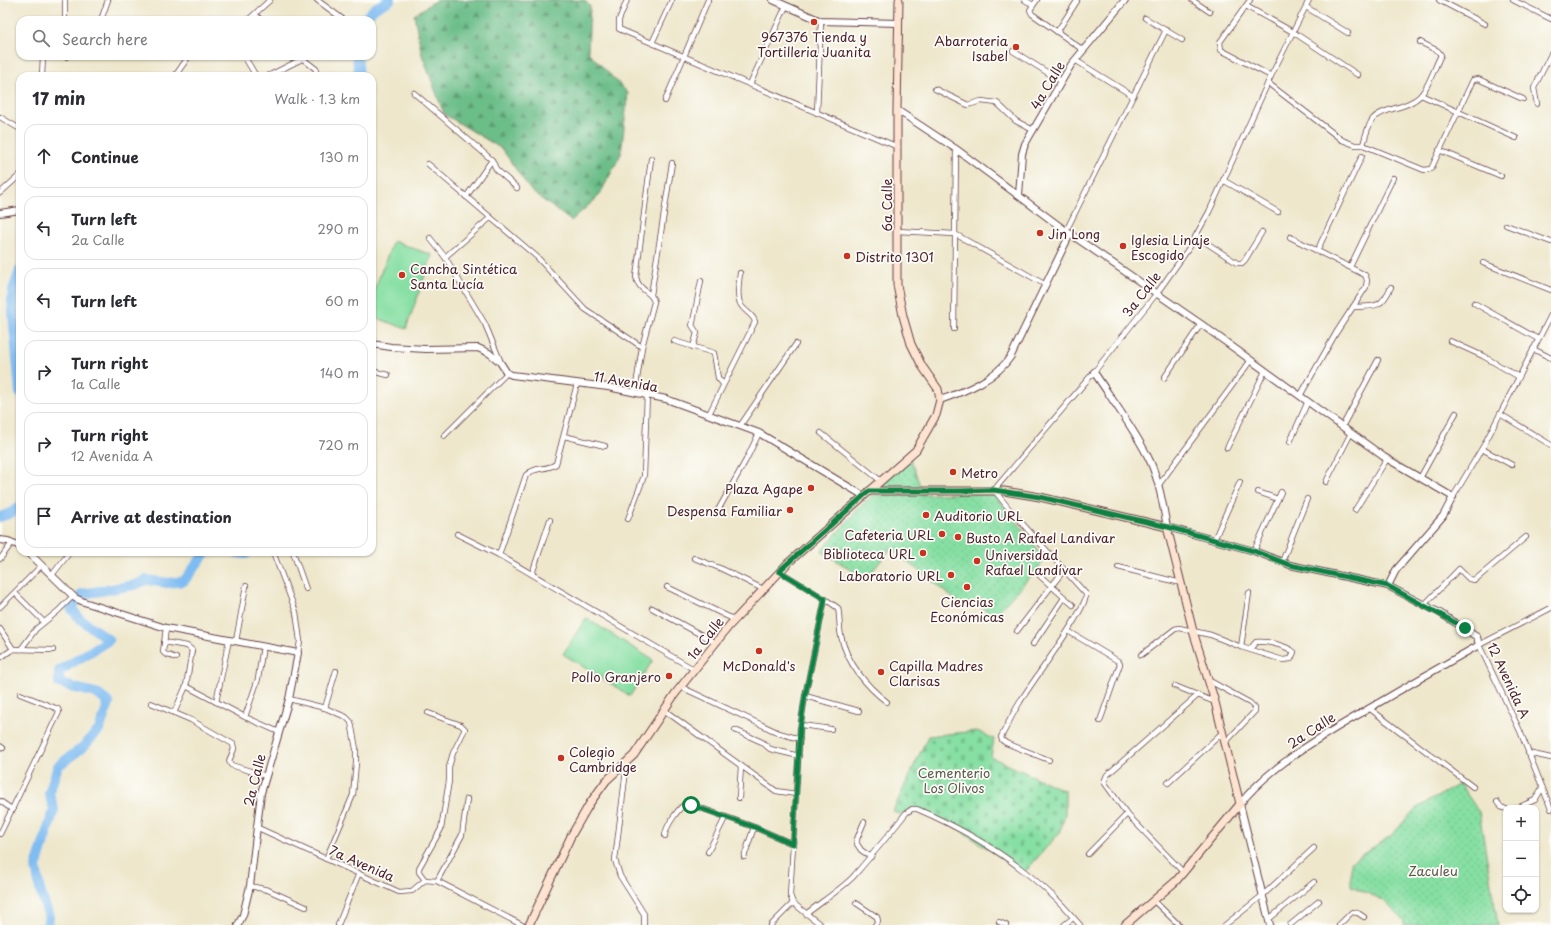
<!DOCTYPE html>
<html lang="en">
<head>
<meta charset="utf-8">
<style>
  :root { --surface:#fff; --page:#f7f7f7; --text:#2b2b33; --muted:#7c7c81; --line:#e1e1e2 }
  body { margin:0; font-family:"Playpen Sans",sans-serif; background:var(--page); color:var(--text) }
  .controls { position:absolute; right:12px; bottom:12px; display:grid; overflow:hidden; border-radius:8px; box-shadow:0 1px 3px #0004 }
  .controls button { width:36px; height:36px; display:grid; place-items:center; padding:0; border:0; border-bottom:1px solid var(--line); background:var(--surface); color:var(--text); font:20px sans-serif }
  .stop { position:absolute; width:12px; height:12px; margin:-9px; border:3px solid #0b8043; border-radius:50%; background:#fff }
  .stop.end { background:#0b8043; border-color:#fff; box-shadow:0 1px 4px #0008 }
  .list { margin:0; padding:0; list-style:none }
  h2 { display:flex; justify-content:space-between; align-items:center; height:52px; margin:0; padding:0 16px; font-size:17px }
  h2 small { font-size:13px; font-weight:400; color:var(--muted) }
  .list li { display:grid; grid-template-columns:26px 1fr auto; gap:12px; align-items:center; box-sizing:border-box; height:64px; margin:0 8px 8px; padding:0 8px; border:1px solid var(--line); border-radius:12px }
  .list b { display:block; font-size:15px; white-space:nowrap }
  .list p { margin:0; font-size:13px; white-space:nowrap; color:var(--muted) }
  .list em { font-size:13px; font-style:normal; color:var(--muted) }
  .icon { flex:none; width:22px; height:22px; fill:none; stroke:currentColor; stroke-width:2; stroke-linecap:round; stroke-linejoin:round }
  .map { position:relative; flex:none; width:1551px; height:925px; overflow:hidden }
  .search { position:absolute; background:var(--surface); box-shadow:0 1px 3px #0004; left:16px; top:16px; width:360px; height:44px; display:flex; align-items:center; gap:10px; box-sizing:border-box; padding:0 14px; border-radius:12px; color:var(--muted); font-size:15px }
  .panel { position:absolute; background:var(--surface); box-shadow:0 1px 3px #0004; left:16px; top:72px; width:360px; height:484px; border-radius:12px }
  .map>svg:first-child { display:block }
  .grass { fill:#86dfa3; stroke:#687f67 }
  .forest { fill:url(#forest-firs); stroke:#5b6e5a }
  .cemetery { fill:url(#cemetery-stones); stroke:#687f67 }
  .park { fill:url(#park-dots); stroke:#687f67 }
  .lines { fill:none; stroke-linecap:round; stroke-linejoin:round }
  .river { stroke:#7fbcf2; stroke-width:10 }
  .minor-casing { stroke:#633d43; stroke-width:6 }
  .tertiary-casing { stroke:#633d43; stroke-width:8 }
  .secondary-casing { stroke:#633d43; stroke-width:9 }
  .minor { stroke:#fff; stroke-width:4.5 }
  .tertiary { stroke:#fff; stroke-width:6 }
  .secondary { stroke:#fde4d1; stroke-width:7 }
  .route { stroke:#0b8043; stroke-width:5 }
  .poi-dot { fill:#c8321e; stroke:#fdfcf7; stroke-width:1.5 }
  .labels { text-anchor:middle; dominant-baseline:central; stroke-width:3.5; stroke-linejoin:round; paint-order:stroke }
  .poi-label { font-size:13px; fill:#4a1f2b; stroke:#fdfcf7; text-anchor:start }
  .street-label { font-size:13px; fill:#4a1f2b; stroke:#fdfcf7 }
  .park-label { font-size:13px; fill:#5c594f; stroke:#fdfcf7 }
</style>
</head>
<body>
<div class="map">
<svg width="1551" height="925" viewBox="0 0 1551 925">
  <defs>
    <pattern id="forest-firs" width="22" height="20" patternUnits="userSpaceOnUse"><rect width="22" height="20" fill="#6cbe89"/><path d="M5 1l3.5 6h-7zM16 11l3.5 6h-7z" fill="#5b9a70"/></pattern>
    <pattern id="cemetery-stones" width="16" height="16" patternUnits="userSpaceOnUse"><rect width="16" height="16" fill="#86dfa3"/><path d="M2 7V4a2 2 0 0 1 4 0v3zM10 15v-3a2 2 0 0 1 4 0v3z" fill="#75bf8c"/></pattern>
    <pattern id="park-dots" width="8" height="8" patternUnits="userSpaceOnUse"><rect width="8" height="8" fill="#86dfa3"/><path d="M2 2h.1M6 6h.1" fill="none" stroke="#75bf8c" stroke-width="1.8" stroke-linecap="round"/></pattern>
  </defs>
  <rect width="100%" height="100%" fill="#fdfcf7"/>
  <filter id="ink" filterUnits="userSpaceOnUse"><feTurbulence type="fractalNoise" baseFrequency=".025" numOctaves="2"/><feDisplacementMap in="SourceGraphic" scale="8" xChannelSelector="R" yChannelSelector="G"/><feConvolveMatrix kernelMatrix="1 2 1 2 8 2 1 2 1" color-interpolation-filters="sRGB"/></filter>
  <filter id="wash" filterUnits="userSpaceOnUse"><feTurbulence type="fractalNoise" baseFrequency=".012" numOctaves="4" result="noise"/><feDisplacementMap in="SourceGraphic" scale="16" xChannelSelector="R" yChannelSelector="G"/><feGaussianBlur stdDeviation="0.9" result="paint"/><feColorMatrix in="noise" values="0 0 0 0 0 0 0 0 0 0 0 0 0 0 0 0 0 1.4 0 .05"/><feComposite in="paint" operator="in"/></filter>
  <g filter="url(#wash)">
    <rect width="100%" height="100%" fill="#eee7cc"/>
    <g class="grass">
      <path d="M393 241 432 255 406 329 372 316V296Z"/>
      <path d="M586 618 653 660 630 696 563 654Z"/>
    </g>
    <path class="forest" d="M436 0H584L590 6 588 52 628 93 621 154 599 196 571 221 531 191 502 149 444 114 422 55 414 15Z"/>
    <path class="cemetery" d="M977 731 994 739 991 757 1065 791V814L1060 832 1024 873 956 827 911 808 901 815 893 811 928 736Z"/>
    <g class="park">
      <path d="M910 458 922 491 873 490Z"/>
      <path d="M992 493 1009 511 1045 560 993 618 982 607 959 603 891 548 866 579 821 551 860 507 872 495Z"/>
      <path d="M1460 784 1479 812 1498 925H1404V921L1383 900 1351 886V862L1393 834 1415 809Z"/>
    </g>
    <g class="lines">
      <g class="river">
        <path d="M363 20 375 8 390 0"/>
        <path d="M357 56 359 76"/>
        <path d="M20 270 13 290 12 300 20 393"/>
        <path d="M0 517 11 513 20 506"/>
        <path d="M234 552 246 554 247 552"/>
        <path d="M47 925 49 917 40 890 36 867 54 810 49 793 58 766 83 747 99 730 109 703 96 693 75 688 59 683V671L109 640 80 619 71 608 82 594 135 585 146 580 168 583 184 581 206 552"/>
      </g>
    </g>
  </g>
  <g filter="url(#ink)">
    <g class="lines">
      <g class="minor-casing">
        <g id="minor">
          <path d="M65 0V20"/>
          <path d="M317 0 344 20"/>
          <path d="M627 0 619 20V29L898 147"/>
          <path d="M1025 0 1033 5"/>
          <path d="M1037 0 1030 10 1032 14 1083 50"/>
          <path d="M1192 0 1210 12"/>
          <path d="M1250 0 1220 42 1221 50 1271 76"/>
          <path d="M1439 0 1485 24"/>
          <path d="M1513 0 1551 19"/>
          <path d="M1246 6 1293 32 1358 75"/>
          <path d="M1306 7 1348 33"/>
          <path d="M255 14 261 20"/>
          <path d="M1145 18 1182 40"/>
          <path d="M101 20 108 0"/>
          <path d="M248 20 270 0"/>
          <path d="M1057 32 1077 1"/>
          <path d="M652 43 672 0"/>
          <path d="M1013 51 1061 81"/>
          <path d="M66 56V57"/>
          <path d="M244 56 256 76"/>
          <path d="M299 56 316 69V73L311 76"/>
          <path d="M1075 60 1133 96"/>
          <path d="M42 76 43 56"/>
          <path d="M175 76 189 56"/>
          <path d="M268 76 302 59"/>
          <path d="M1268 83 1342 140 1355 145H1363L1424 170 1431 169 1473 80 1478 79 1523 99"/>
          <path d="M750 84 786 6"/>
          <path d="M935 89 968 105 981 101 997 103 1016 121 1033 130"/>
          <path d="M414 93 492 160 496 169 517 188"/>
          <path d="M1421 95 1516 138"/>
          <path d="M665 101 708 0"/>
          <path d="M1537 104 1534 88 1551 54"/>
          <path d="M817 113 821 21"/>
          <path d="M0 117 20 129"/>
          <path d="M1363 145C1365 137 1368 125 1373 119 1382 108 1407 109 1420 96 1429 87 1435 66 1441 55L1438 51 1420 42"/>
          <path d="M1439 150 1501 176"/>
          <path d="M428 164 537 257 585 309 642 347"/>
          <path d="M1223 180 1278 212"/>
          <path d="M0 193 20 175"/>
          <path d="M466 197 492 160"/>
          <path d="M1506 225 1551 242"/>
          <path d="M897 231 955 234 1046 285"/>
          <path d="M1066 231 1166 30"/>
          <path d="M1196 236 1237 263H1242L1245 260 1262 232"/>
          <path d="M1290 237 1365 275 1367 280 1366 287 1336 333 1300 396"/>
          <path d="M430 238 445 257 485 324 500 360"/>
          <path d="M1317 251 1362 156"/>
          <path d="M445 257 490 218"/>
          <path d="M1483 263 1551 290"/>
          <path d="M1350 267 1393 178"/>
          <path d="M651 295 672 163"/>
          <path d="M1474 303 1538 339"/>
          <path d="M1353 307C1375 306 1381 309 1391 287"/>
          <path d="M954 329 956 149"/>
          <path d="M674 341 714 353 718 378 723 384"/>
          <path d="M1450 341 1483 356 1519 377"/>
          <path d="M693 347 697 333 692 325 693 322 701 281"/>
          <path d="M1533 349 1551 358"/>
          <path d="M372 371 388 375"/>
          <path d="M1164 378 1201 324"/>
          <path d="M635 392 642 347 654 302C653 292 638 291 636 277L651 159"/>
          <path d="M709 414 755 322C754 315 744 311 741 305 736 297 739 283 740 273"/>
          <path d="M1500 414 1551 445"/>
          <path d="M740 426 796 344"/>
          <path d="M1342 427 1378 360"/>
          <path d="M821 433 881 481"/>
          <path d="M444 436 507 373"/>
          <path d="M564 436 605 446"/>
          <path d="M1290 442 1308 401"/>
          <path d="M1227 448 1265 371"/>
          <path d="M1482 449 1512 465"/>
          <path d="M1420 478 1456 413"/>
          <path d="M1326 482 1351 433"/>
          <path d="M1158 486 1251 360"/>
          <path d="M1258 492 1278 499"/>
          <path d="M1453 497 1484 445 1551 315"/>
          <path d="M1355 510 1387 459"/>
          <path d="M717 512 746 460 759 433"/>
          <path d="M628 519 644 476 647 394"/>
          <path d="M457 534 499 555 695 670"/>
          <path d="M1214 540 1240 482"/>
          <path d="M1254 551 1281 492"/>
          <path d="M273 552 296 612 300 641 298 653"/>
          <path d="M293 552 306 589"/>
          <path d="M499 555 526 475C535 466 546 471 556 464L577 384"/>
          <path d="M694 558 722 569 763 589"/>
          <path d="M0 559 12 543"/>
          <path d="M1282 562 1307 499"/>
          <path d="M1118 567 1181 583"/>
          <path d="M779 571 825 599 838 608C840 617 839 627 841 636 847 663 866 686 887 702"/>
          <path d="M532 574 550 520"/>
          <path d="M52 575 70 552"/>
          <path d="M1040 576 1073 605"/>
          <path d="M667 587 735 620"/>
          <path d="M15 593 44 622"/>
          <path d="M1424 605 1459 569 1469 579 1475 580 1526 537"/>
          <path d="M0 607 41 566"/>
          <path d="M652 608 716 643"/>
          <path d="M1551 608 1479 645 1520 731 1551 809"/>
          <path d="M166 628 163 652 165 654 176 658"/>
          <path d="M0 629 13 649"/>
          <path d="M1017 631 1064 570"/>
          <path d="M1068 631 1118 661 1120 664 1100 721"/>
          <path d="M236 641 246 586"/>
          <path d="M164 642 187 646 192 650 186 686 174 713"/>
          <path d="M1033 644 1064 598"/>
          <path d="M1241 647 1249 593"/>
          <path d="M21 649 36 629 58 611 73 596"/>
          <path d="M1141 655 1175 629 1179 628 1211 635 1241 647 1283 660 1291 659 1294 652C1285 645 1267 641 1256 642L1250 649"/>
          <path d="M0 658 13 649 53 650"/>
          <path d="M1208 680 1250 703 1255 708V711L1225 743"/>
          <path d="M186 686 245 717 279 732"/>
          <path d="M1175 686 1215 702"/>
          <path d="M681 687 779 733 800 739"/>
          <path d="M805 696 859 711"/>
          <path d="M289 699 325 708 346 717 351 722 356 749V763L353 795 326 859"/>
          <path d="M216 702 229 640"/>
          <path d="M151 703 191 720 233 744 234 749 229 761 231 765 266 776"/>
          <path d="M325 708 336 671"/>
          <path d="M1369 708 1473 787"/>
          <path d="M664 710 776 791 796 794"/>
          <path d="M245 717 258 679 263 646"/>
          <path d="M801 725 831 729"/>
          <path d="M735 730 762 742 770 749 799 756"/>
          <path d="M0 746 3 748"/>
          <path d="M1528 753 1551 758"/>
          <path d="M1049 760 1006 743 1002 740 1001 737C1007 726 1013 713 1020 702 1030 684 1088 608 1086 594L1010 510 994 490 1094 372 1157 293 1189 248 1209 212 1271 76 1309 0"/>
          <path d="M627 762 615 860 620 876 644 914V925"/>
          <path d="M1168 783 1222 733"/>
          <path d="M739 798 741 766"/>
          <path d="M0 801 13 810"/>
          <path d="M1497 802 1501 807 1506 809"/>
          <path d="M1517 808 1535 800 1542 788"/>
          <path d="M864 822 857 839V844L861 850 871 857"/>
          <path d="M256 827 399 892 412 891 425 880 437 881 522 925"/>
          <path d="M0 834 59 712 58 709 20 694"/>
          <path d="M665 836C665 827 679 807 687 803L754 827 793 844"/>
          <path d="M708 852 725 818"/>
          <path d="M1088 854 1127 814"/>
          <path d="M744 857 754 827"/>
          <path d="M1184 873 1127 814 1104 782 1107 775 1198 695"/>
          <path d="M425 880 419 872V868L441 829 449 781V767L453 753 465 729 461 725 428 713"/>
          <path d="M437 881 462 835 467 799"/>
          <path d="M250 886 268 890 306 907"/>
          <path d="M1154 901 1179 925"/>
          <path d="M793 903 790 895 800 729 805 696 825 599"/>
          <path d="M793 903 821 925"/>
          <path d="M856 903 877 917 878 921 875 925"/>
          <path d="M806 914C820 903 841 889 853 877 871 856 889 835 906 813L912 809H917C966 830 1014 859 1053 896 1063 905 1071 915 1080 925"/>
          <path d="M1269 919 1314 882"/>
          <path d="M999 922 1006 925"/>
          <path d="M338 925 359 873"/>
          <path d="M771 925 793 903"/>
          <path d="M1064 925 1073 918"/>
          <path d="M1225 925 1263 895 1314 848"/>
          <path d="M1290 925 1319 901"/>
          <path d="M1339 925 1352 912 1358 913 1364 917"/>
        </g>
      </g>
      <g class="tertiary-casing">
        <g id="tertiary">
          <path d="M773 0 821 21 898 23"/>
          <path d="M897 110 956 149 1066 231 1201 324 1384 457 1453 497 1443 516 1396 570 1388 586"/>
          <path d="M1019 195 1022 154 1025 144 1071 65 1125 0"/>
          <path d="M0 213 20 210"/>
          <path d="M372 344 391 347 426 349 478 348 489 353 500 362 507 373 512 375 608 387 666 399 759 433 864 496"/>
          <path d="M1094 372C1112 400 1136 431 1150 461 1159 481 1163 505 1167 527L1254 551 1290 565 1388 586 1440 613 1477 637 1479 645C1440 667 1402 689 1363 712 1322 736 1270 766 1240 804L1270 925"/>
          <path d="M940 400C966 391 996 379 1011 356L1070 234"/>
          <path d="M0 540 8 541 20 546"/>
          <path d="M28 552 75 598 84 602 166 628 298 653 289 699 261 793 250 886 243 915 238 925"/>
        </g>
      </g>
      <g class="secondary-casing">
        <g id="secondary">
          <path d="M869 491H1004L1040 497 1167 527 1193 631 1215 702 1240 804 1176 881 1125 925"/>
          <path d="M529 925 571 836 590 803 606 781 634 755 675 694 729 626 788 563 916 450 936 415 940 400 938 389 922 366 911 344 903 316 897 285V110L899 0"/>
        </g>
      </g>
      <use href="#minor" class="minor"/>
      <use href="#tertiary" class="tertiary"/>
      <use href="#secondary" class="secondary"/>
    </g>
  </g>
  <g class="lines" filter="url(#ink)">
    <path class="route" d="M691 805 754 827 793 844 800 729 805 696 825 599 779 571 869 491H960L994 490 1040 497 1168 527 1254 551 1290 565 1388 586 1465 628"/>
  </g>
  <g class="poi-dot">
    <circle cx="814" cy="22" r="4"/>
    <circle cx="1016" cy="47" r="4"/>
    <circle cx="1040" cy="233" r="4"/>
    <circle cx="1123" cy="246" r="4"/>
    <circle cx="847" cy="256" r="4"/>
    <circle cx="402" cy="275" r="4"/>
    <circle cx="953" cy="472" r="4"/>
    <circle cx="811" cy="488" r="4"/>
    <circle cx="790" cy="510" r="4"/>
    <circle cx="926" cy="515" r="4"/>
    <circle cx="942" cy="534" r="4"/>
    <circle cx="958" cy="537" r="4"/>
    <circle cx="923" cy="553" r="4"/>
    <circle cx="977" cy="561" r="4"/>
    <circle cx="951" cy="575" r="4"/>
    <circle cx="967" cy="587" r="4"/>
    <circle cx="759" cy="651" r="4"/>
    <circle cx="881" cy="672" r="4"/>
    <circle cx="669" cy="676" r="4"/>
    <circle cx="561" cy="758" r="4"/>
  </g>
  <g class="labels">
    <g class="poi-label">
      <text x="814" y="36" text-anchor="middle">967376 Tienda y<tspan x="814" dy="15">Tortilleria Juanita</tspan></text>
      <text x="1008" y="40" text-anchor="end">Abarroteria<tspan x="1008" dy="15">Isabel</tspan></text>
      <text x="1048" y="233">Jin Long</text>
      <text x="1131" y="239">Iglesia Linaje<tspan x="1131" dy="15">Escogido</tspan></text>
      <text x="855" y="256">Distrito 1301</text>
      <text x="410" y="268">Cancha Sintética<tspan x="410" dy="15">Santa Lucía</tspan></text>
      <text x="961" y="472">Metro</text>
      <text x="803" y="488" text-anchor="end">Plaza Agape</text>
      <text x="782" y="510" text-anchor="end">Despensa Familiar</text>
      <text x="934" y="515">Auditorio URL</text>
      <text x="934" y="534" text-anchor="end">Cafeteria URL</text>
      <text x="966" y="537">Busto A Rafael Landivar</text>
      <text x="915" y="553" text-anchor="end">Biblioteca URL</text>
      <text x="985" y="554">Universidad<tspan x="985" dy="15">Rafael Landívar</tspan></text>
      <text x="943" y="575" text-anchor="end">Laboratorio URL</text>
      <text x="967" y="601" text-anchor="middle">Ciencias<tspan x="967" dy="15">Económicas</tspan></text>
      <text x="759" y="665" text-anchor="middle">McDonald's</text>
      <text x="889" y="665">Capilla Madres<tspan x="889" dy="15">Clarisas</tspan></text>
      <text x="661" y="676" text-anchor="end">Pollo Granjero</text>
      <text x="569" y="751">Colegio<tspan x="569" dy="15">Cambridge</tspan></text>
    </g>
    <g class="street-label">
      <text transform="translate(1047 85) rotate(-59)">4a Calle</text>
      <text transform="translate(886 205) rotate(-90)">6a Calle</text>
      <text transform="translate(1141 294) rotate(-52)">3a Calle</text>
      <text transform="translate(626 381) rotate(10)">11 Avenida</text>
      <text transform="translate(705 638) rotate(-52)">1a Calle</text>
      <text transform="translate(1509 680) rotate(65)">12 Avenida A</text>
      <text transform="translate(1311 730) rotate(-33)">2a Calle</text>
      <text transform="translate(254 780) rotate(-76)">2a Calle</text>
      <text transform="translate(362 863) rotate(24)">7a Avenida</text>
    </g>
    <g class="park-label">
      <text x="954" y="772">Cementerio<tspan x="954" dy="15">Los Olivos</tspan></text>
      <text x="1433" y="870">Zaculeu</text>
    </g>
  </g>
</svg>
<div class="controls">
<button>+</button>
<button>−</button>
<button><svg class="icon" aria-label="locate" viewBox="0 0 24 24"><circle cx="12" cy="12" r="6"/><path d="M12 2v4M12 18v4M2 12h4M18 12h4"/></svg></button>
</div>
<div class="stop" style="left:691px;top:805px"></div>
<div class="stop end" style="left:1465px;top:628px"></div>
<div class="search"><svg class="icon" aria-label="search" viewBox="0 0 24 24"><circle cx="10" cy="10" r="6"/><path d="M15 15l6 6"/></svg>Search here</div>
<section class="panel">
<h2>17 min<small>Walk · 1.3 km</small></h2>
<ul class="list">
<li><svg class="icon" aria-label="ahead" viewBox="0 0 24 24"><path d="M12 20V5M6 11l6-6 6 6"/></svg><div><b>Continue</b></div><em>130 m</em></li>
<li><svg class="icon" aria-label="left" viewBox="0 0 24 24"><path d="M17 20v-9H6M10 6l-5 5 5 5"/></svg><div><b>Turn left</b><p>2a Calle</p></div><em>290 m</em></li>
<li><svg class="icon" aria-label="left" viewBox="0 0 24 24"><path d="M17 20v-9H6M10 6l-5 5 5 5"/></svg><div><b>Turn left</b></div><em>60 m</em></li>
<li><svg class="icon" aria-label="right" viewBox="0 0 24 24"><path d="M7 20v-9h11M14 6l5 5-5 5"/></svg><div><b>Turn right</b><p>1a Calle</p></div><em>140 m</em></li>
<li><svg class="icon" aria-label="right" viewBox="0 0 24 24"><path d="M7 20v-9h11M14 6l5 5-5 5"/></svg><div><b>Turn right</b><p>12 Avenida A</p></div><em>720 m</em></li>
<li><svg class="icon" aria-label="arrive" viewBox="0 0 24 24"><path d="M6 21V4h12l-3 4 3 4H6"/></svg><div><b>Arrive at destination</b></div></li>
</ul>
</section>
</div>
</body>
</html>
